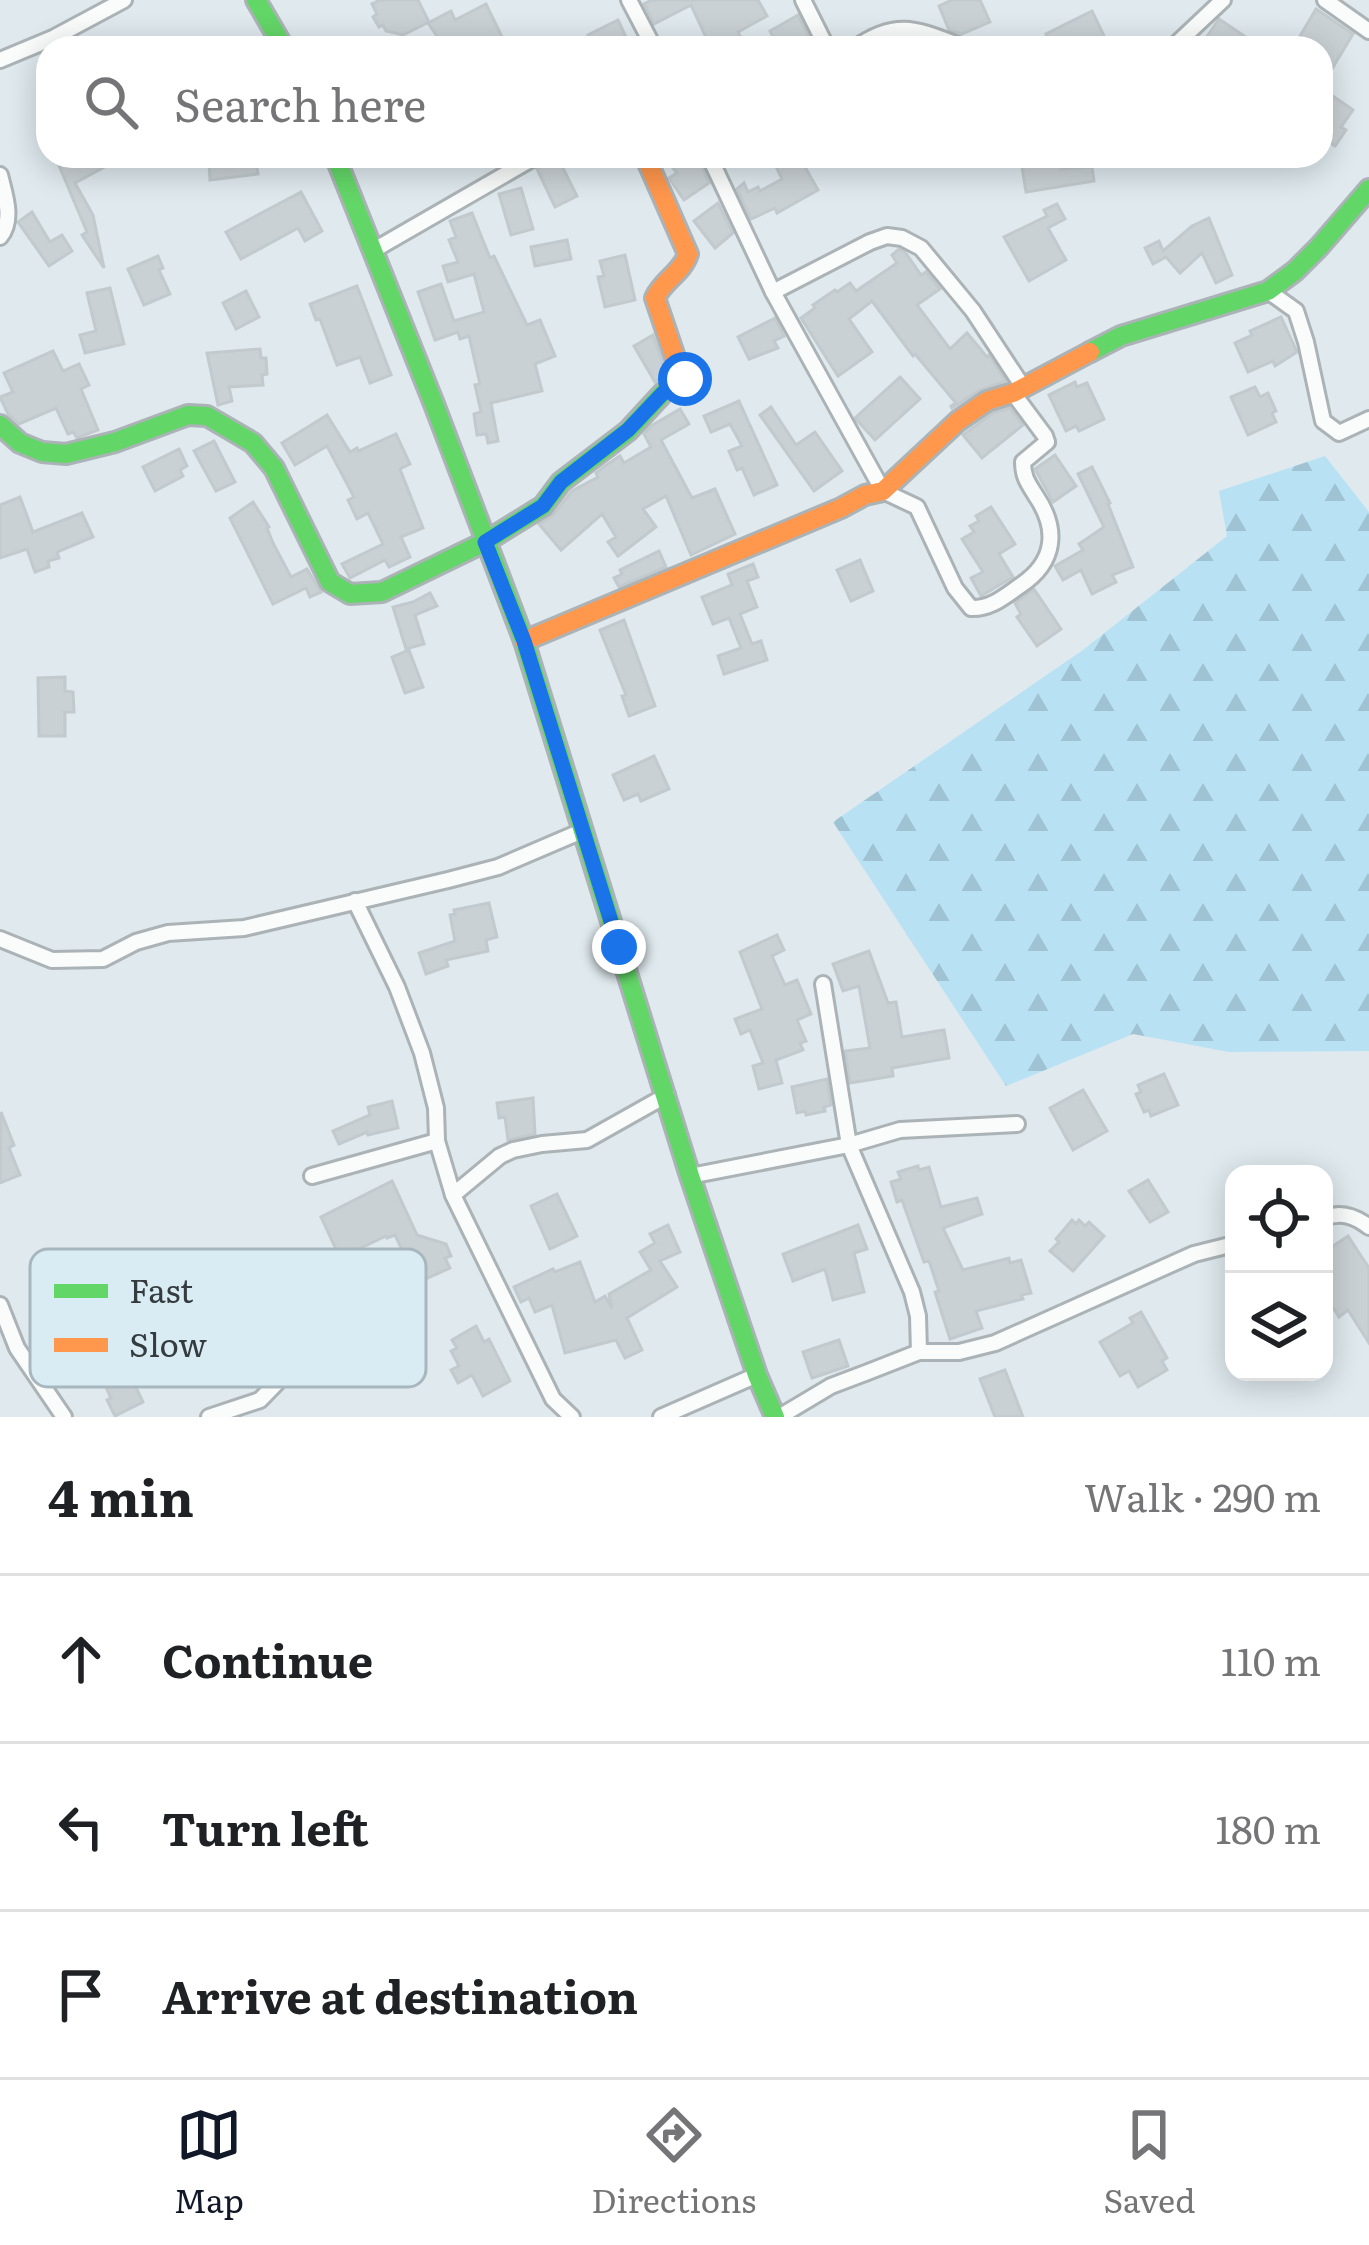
<!DOCTYPE html>
<html lang="en">
<head>
<meta charset="utf-8">
<style>
  :root { --surface:#fff; --page:#f6f6f6; --text:#202124; --muted:#757577; --line:#e0e0e0; --accent:#111827 }
  body { margin:0; font-family:Literata,serif; background:var(--page); color:var(--text) }
  .controls { position:absolute; right:36px; bottom:36px; display:grid; overflow:hidden; border-radius:24px; box-shadow:0 6px 30px #0003 }
  .controls button { width:108px; height:108px; display:grid; place-items:center; padding:0; border:0; border-bottom:3px solid var(--line); background:var(--surface); color:var(--text); font:60px sans-serif }
  .stop { position:absolute; width:36px; height:36px; margin:-27px; border:9px solid #1a73e8; border-radius:50%; background:#fff }
  .stop.end { background:#1a73e8; border-color:#fff; box-shadow:0 3px 12px #0008 }
  .list { margin:0; padding:0; list-style:none }
  h2 { display:flex; justify-content:space-between; align-items:center; height:156px; margin:0; padding:0 48px; font-size:51px }
  h2 small { font-size:39px; font-weight:400; color:var(--muted) }
  .list li { display:grid; grid-template-columns:78px 1fr auto; gap:36px; align-items:center; box-sizing:border-box; height:168px; padding:0 48px; border-top:3px solid var(--line) }
  .list b { display:block; font-size:45px; white-space:nowrap }
  .list em { font-size:39px; font-style:normal; color:var(--muted) }
  .icon { flex:none; width:66px; height:66px; fill:none; stroke:currentColor; stroke-width:2; stroke-linecap:round; stroke-linejoin:round }
  .map { position:relative; flex:none; width:1369px; height:1417px; overflow:hidden }
  .search { position:absolute; background:var(--surface); box-shadow:0 6px 30px #0003; left:36px; right:36px; top:36px; height:132px; display:flex; align-items:center; gap:30px; box-sizing:border-box; padding:0 42px; border-radius:36px; color:var(--muted); font-size:45px }
  .sheet { height:660px; background:var(--surface) }
  nav { display:flex; justify-content:space-around; align-items:center; box-sizing:border-box; height:168px; border-top:3px solid var(--line); background:var(--surface); font-size:33px; color:var(--muted) }
  nav a { display:grid; justify-items:center; gap:6px }
  nav .on { color:var(--accent) }
  .map>svg:first-child { display:block }
  .forest { fill:url(#forest-firs) }
  .building { fill:#cad1d5; stroke:#c2cace; stroke-width:3 }
  .lines { fill:none; stroke-linecap:round; stroke-linejoin:round }
  .street-casing { stroke:#abb3b6; stroke-width:20 }
  .fast-casing { stroke:#abb3b6; stroke-width:24 }
  .slow-casing { stroke:#abb3b6; stroke-width:24 }
  .street { stroke:#fafcfc; stroke-width:14 }
  .fast { stroke:#63d668; stroke-width:18 }
  .slow { stroke:#ff974d; stroke-width:18 }
  .route { stroke:#1a73e8; stroke-width:15 }
  .key { fill:#d9ecf4; stroke:#a8b7be; stroke-width:3 }
  .key-label { font-size:33px; fill:#353c3f }
</style>
</head>
<body>
<div class="map">
<svg width="1369" height="1417" viewBox="0 0 1369 1417">
  <defs>
    <pattern id="forest-firs" width="22" height="20" patternUnits="userSpaceOnUse" patternTransform="scale(3)"><rect width="22" height="20" fill="#b8e2f4"/><path d="M5 1l3.5 6h-7zM16 11l3.5 6h-7z" fill="#9fc3d2"/></pattern>
  </defs>
  <rect width="100%" height="100%" fill="#dfe9ee"/>
  <path class="forest" d="M1325 456 1369 512V1051L1229 1052 1133 1034 1006 1086 833 822 1083 650 1227 536 1219 491Z"/>
  <g class="building">
    <path d="M380 0H418L429 22 403 35 386 31 383 25 379 27 373 17 377 14 372 4Z"/>
    <path d="M652 0H758L767 16 738 32 746 48H711L691 5 654 24 644 4Z"/>
    <path d="M952 0H980L990 22 962 34 949 30 939 6Z"/>
    <path d="M486 4 505 43 495 48H445L428 23 451 11 455 20Z"/>
    <path d="M1316 9 1353 34 1321 87V48H1293Z"/>
    <path d="M1092 11 1105 38 1086 48H1053L1046 34Z"/>
    <path d="M798 15 810 39 793 48H779L770 31Z"/>
    <path d="M1219 19 1262 48H1199Z"/>
    <path d="M618 20 631 48H594L588 35Z"/>
    <path d="M1321 88 1353 110 1341 127 1346 130 1335 146 1330 143 1321 155Z"/>
    <path d="M55 156H125L75 183 93 215 104 268 82 235 87 232Z"/>
    <path d="M238 156H255L258 174 210 180 209 163 239 161Z"/>
    <path d="M548 156H557L577 196 555 207 537 169 546 163Z"/>
    <path d="M690 156 694 161 698 158 709 183 684 200 669 178 677 173 673 168Z"/>
    <path d="M771 156H830L805 167 818 190 777 213 775 208 751 219 737 189 744 183 748 192 758 187 760 191 782 179Z"/>
    <path d="M1060 161 1061 169 1092 167 1094 181 1026 192 1022 167Z"/>
    <path d="M521 188 533 229 511 235 499 194Z"/>
    <path d="M301 192 322 231 305 241 298 228 241 259 226 232Z"/>
    <path d="M718 203 733 233 715 248 694 221Z"/>
    <path d="M1057 204 1065 219 1048 228 1066 260 1029 281 1004 237 1047 216 1044 210Z"/>
    <path d="M32 212 50 242 62 235 72 251 49 266 18 222Z"/>
    <path d="M472 213 490 258 494 256 527 325 540 320 555 356 535 364 542 391 491 403 498 441 488 443 486 434 477 435 474 414 481 412 475 385 480 384 469 336 460 339 458 332 435 340 418 292 441 284 454 321 484 312 474 274 448 282 443 266 458 262 449 240 456 237 450 221Z"/>
    <path d="M1209 218 1232 275 1216 283 1202 253 1180 273 1166 257 1153 264 1145 248 1159 241 1163 251 1192 226Z"/>
    <path d="M567 240 571 259 535 266 531 247Z"/>
    <path d="M899 249 905 252 921 275 926 272 940 289 917 305 950 349 967 333 987 357 989 355 1006 381 980 390 952 408 951 406 956 403 915 354 913 356 872 301 849 319 872 352 838 376 801 318 815 308 813 305 835 290 837 292 850 283 856 291 897 263 892 255Z"/>
    <path d="M625 255 635 300 605 307 598 277 604 276 600 261Z"/>
    <path d="M158 256 163 268 159 270 170 294 144 305 128 269Z"/>
    <path d="M357 286 391 375 370 383 360 357 337 365 320 319 316 320 310 304Z"/>
    <path d="M110 288 124 344 85 353 80 335 96 331 87 293Z"/>
    <path d="M246 291 259 317 236 329 223 303Z"/>
    <path d="M1281 317 1297 352 1275 366 1273 361 1248 372 1235 343 1252 335 1250 331Z"/>
    <path d="M775 318 784 336 774 341 778 348 749 359 738 337Z"/>
    <path d="M653 335 667 374 655 382 634 346Z"/>
    <path d="M260 349 261 358H266L267 374 262 375 263 385 229 387 232 401 218 405 207 353Z"/>
    <path d="M53 351 63 371 79 364 89 385 81 389 98 430 77 438 73 432 68 434 56 408 19 424 8 414 0 397 13 392 4 373Z"/>
    <path d="M900 377 920 399 875 440 855 418Z"/>
    <path d="M1075 382 1077 387 1087 383 1104 419 1079 431 1076 426 1066 431 1049 395Z"/>
    <path d="M1255 387 1260 397 1268 393 1276 411 1272 413 1276 422 1248 435 1231 397Z"/>
    <path d="M739 401 777 485 754 495 742 468 737 470 729 451 742 446 730 424 711 432 704 416Z"/>
    <path d="M771 407 796 445 815 432 842 471 814 491 760 415Z"/>
    <path d="M1010 408 1023 425 982 458 963 435 993 413Z"/>
    <path d="M680 409 689 424 661 440 692 498 715 489 735 534 691 555 666 496 643 509 656 527 618 556 608 542 616 537 602 514 561 550 539 524 553 515 572 491 598 477 596 473 605 466 620 456 624 463 651 447 644 434 651 426Z"/>
    <path d="M327 415 350 452 357 448 358 451 396 434 410 464 400 469 423 528 401 537 410 557 389 567 385 560 350 578 342 564 383 544 368 513 357 519 348 500 354 497 327 446 295 465 282 443Z"/>
    <path d="M214 441 235 482 216 491 194 451Z"/>
    <path d="M179 449 187 466 180 470 183 476 155 491 143 467Z"/>
    <path d="M1055 455 1076 486 1053 502 1035 469Z"/>
    <path d="M1092 467 1110 503 1108 504 1133 567 1112 575 1116 582 1092 594 1081 570 1063 580 1055 566 1083 550 1079 544 1104 527 1078 474Z"/>
    <path d="M20 497 33 532 82 513 93 537 57 552 59 558 48 561 49 567 35 572 27 549 0 558V505Z"/>
    <path d="M253 502 269 527 267 528 273 543 291 577 307 569 321 592 310 597 306 588 273 604 230 518Z"/>
    <path d="M991 507 1015 544 999 554 1013 577 981 596 971 578 983 572 962 539 974 532 970 526 979 521 976 516Z"/>
    <path d="M659 551 666 567 619 587 614 578 622 574 620 570Z"/>
    <path d="M860 560 873 591 851 601 837 570Z"/>
    <path d="M753 564 758 577 747 581 757 607 740 614 752 644 761 641 767 660 724 674 718 656 741 648 729 618 713 624 702 597 732 585 728 574Z"/>
    <path d="M1034 589 1061 629 1037 646 1017 617 1021 614 1015 603Z"/>
    <path d="M430 593 437 606 415 615 424 644 406 649 393 607 413 602Z"/>
    <path d="M624 620 655 706 629 716 622 696 626 695 600 630Z"/>
    <path d="M409 650 423 687 405 693 392 657Z"/>
    <path d="M65 677V691L73 692 74 712H65V736H39L38 678Z"/>
    <path d="M654 756 669 789 641 801 638 794 624 800 613 775Z"/>
    <path d="M489 903 497 937 486 940 488 951 446 960 448 966 426 974 419 953 455 941 450 915 455 914 454 910Z"/>
    <path d="M777 935 784 950 772 956 785 985 797 980 811 1014 797 1020 806 1041 800 1043 803 1050 776 1060 782 1083 759 1089 753 1066 763 1063 750 1030 741 1034 735 1019 762 1009 740 952Z"/>
    <path d="M869 951 888 1003 896 1002 902 1037 944 1030 949 1058 892 1068 893 1076 850 1083 845 1051 870 1048 859 986 843 991 833 964Z"/>
    <path d="M1164 1074 1178 1105 1151 1116 1149 1110 1144 1112 1136 1094 1141 1092 1138 1085Z"/>
    <path d="M827 1079 831 1105 824 1107 825 1111 806 1115 805 1111 797 1113 792 1087Z"/>
    <path d="M1083 1090 1107 1131 1073 1150 1050 1108Z"/>
    <path d="M533 1098 535 1134 508 1140 505 1117 499 1118 497 1103Z"/>
    <path d="M392 1101 398 1128 368 1135 367 1132 339 1144 333 1131 370 1115 368 1107Z"/>
    <path d="M1 1112 14 1145 9 1148 20 1175 0 1183Z"/>
    <path d="M918 1166 919 1170 929 1167 941 1207 977 1198 982 1214 943 1228 963 1270 1009 1258 1010 1263 1021 1260 1031 1293 1021 1295 1023 1299 976 1311 982 1328 950 1339 935 1292 939 1291 929 1261 924 1262 902 1200 897 1202 891 1182 901 1179 898 1172Z"/>
    <path d="M1148 1180 1168 1212 1150 1222 1129 1191Z"/>
    <path d="M392 1181 417 1235 446 1244 451 1256 445 1258 450 1268 410 1286 398 1261 406 1258 395 1235 387 1238 386 1236 340 1258 321 1217Z"/>
    <path d="M557 1194 577 1236 550 1249 531 1206Z"/>
    <path d="M1072 1220 1076 1224 1079 1220 1085 1226 1089 1222 1104 1236 1073 1271 1050 1251 1059 1242 1056 1239Z"/>
    <path d="M668 1225 680 1252 660 1261 677 1287 627 1318 642 1350 625 1358 616 1340 565 1353 552 1305 535 1312 529 1298 521 1302 514 1287 553 1269 555 1272 580 1262 595 1302 605 1296 612 1308 609 1294 651 1270 640 1252 655 1243 650 1234Z"/>
    <path d="M858 1225 867 1249 854 1253 864 1292 833 1300 825 1269 793 1281 783 1254Z"/>
    <path d="M1348 1236 1369 1268V1343L1348 1310 1339 1317 1329 1301 1324 1304V1252Z"/>
    <path d="M1141 1312 1167 1358 1162 1361 1167 1370 1138 1387 1129 1371 1120 1376 1100 1342 1133 1323 1130 1318Z"/>
    <path d="M476 1326 484 1342 489 1339 510 1381 483 1396 472 1375 458 1383 451 1370 459 1366 451 1351 457 1348 452 1340Z"/>
    <path d="M839 1340 848 1366 812 1378 803 1352Z"/>
    <path d="M123 1360 143 1402 115 1416 107 1400 111 1398 99 1372Z"/>
    <path d="M1005 1370 1023 1417H995L980 1379Z"/>
  </g>
  <g class="lines">
    <g class="street-casing">
      <g id="street">
        <path d="M629 0 654 48"/>
        <path d="M803 0 827 48"/>
        <path d="M1325 0 1369 31"/>
        <path d="M855 48C899 17 920 31 966 48"/>
        <path d="M1172 48 1223 0"/>
        <path d="M0 60 53 38 124 0"/>
        <path d="M709 156 773 292 883 491 917 507 955 588 971 608C991 609 1005 596 1021 585 1055 562 1059 530 1036 496 1028 483 1023 477 1023 462L1047 442 1045 436 1013 393"/>
        <path d="M0 175C5 195 14 220 0 237"/>
        <path d="M374 250 537 156"/>
        <path d="M1268 291 1296 311 1306 342 1323 421 1339 433 1369 419"/>
        <path d="M773 292 870 242 887 236 902 238 921 248 973 311 1023 387"/>
        <path d="M355 901 397 987 422 1053 436 1108 437 1141 453 1195 553 1399 572 1417"/>
        <path d="M0 939 52 960 103 959 136 942 168 933 244 928 448 880 498 867 582 831"/>
        <path d="M823 984 849 1145 912 1292 918 1316 919 1352"/>
        <path d="M312 1176 437 1141"/>
        <path d="M690 1176 849 1145 900 1130 1017 1124"/>
        <path d="M453 1195 500 1156 513 1150 542 1144 587 1140 667 1095"/>
        <path d="M1324 1218C1341 1211 1355 1216 1369 1227"/>
        <path d="M0 1305 17 1348 64 1417"/>
        <path d="M209 1417 260 1400 302 1357"/>
        <path d="M661 1417 757 1375"/>
        <path d="M779 1417 831 1386 868 1372 919 1352H959L995 1343 1194 1254 1234 1244"/>
      </g>
    </g>
    <g class="fast-casing">
      <g id="fast">
        <path d="M256 0 284 48"/>
        <path d="M335 156 434 404 524 641 690 1176 757 1375 775 1417"/>
        <path d="M1090 352 1121 336 1268 291 1295 271 1319 247 1369 189"/>
        <path d="M0 425 20 443 42 452 66 454 115 442 188 415 207 416 253 443 274 468 330 582 350 594 382 592 485 542 543 506 561 482 628 431 663 393 685 379 678 366"/>
      </g>
    </g>
    <g class="slow-casing">
      <g id="slow">
        <path d="M645 156 688 254C682 273 663 280 655 298L678 366"/>
        <path d="M524 641 841 508 865 495 883 491 958 421 987 401 1013 393 1090 352"/>
      </g>
    </g>
    <use href="#street" class="street"/>
    <use href="#fast" class="fast"/>
    <use href="#slow" class="slow"/>
  </g>
  <g class="lines">
    <path class="route" d="M619 947 524 641 485 542 543 506 561 482 628 430 663 393 685 379"/>
  </g>
  <rect x="30" y="1249" width="396" height="138" rx="18" class="key"/>
  <rect x="54" y="1284" width="54" height="14" fill="#63d668"/>
  <rect x="54" y="1338" width="54" height="14" fill="#ff974d"/>
  <g class="key-label">
    <text x="129" y="1303">Fast</text>
    <text x="129" y="1357">Slow</text>
  </g>
</svg>
<div class="controls">
<button><svg class="icon" aria-label="locate" viewBox="0 0 24 24"><circle cx="12" cy="12" r="6"/><path d="M12 2v4M12 18v4M2 12h4M18 12h4"/></svg></button>
<button><svg class="icon" aria-label="layers" viewBox="0 0 24 24"><path d="M12 4l9 5-9 5-9-5zM3 14l9 5 9-5"/></svg></button>
</div>
<div class="stop" style="left:685px;top:379px"></div>
<div class="stop end" style="left:619px;top:947px"></div>
<div class="search"><svg class="icon" aria-label="search" viewBox="0 0 24 24"><circle cx="10" cy="10" r="6"/><path d="M15 15l6 6"/></svg>Search here</div>
</div>
<section class="sheet">
<h2>4 min<small>Walk · 290 m</small></h2>
<ul class="list">
<li><svg class="icon" aria-label="ahead" viewBox="0 0 24 24"><path d="M12 20V5M6 11l6-6 6 6"/></svg><div><b>Continue</b></div><em>110 m</em></li>
<li><svg class="icon" aria-label="left" viewBox="0 0 24 24"><path d="M17 20v-9H6M10 6l-5 5 5 5"/></svg><div><b>Turn left</b></div><em>180 m</em></li>
<li><svg class="icon" aria-label="arrive" viewBox="0 0 24 24"><path d="M6 21V4h12l-3 4 3 4H6"/></svg><div><b>Arrive at destination</b></div></li>
</ul>
</section>
<nav>
<a class="on"><svg class="icon" aria-label="map" viewBox="0 0 24 24"><path d="M3 6l6-2 6 2 6-2v14l-6 2-6-2-6 2zM9 4v14M15 6v14"/></svg>Map</a>
<a><svg class="icon" aria-label="directions" viewBox="0 0 24 24"><path d="M12 3l9 9-9 9-9-9zM9 14v-3h6M13 9l2 2-2 2"/></svg>Directions</a>
<a><svg class="icon" aria-label="saved" viewBox="0 0 24 24"><path d="M7 4h10v16l-5-4-5 4z"/></svg>Saved</a>
</nav>
</body>
</html>
